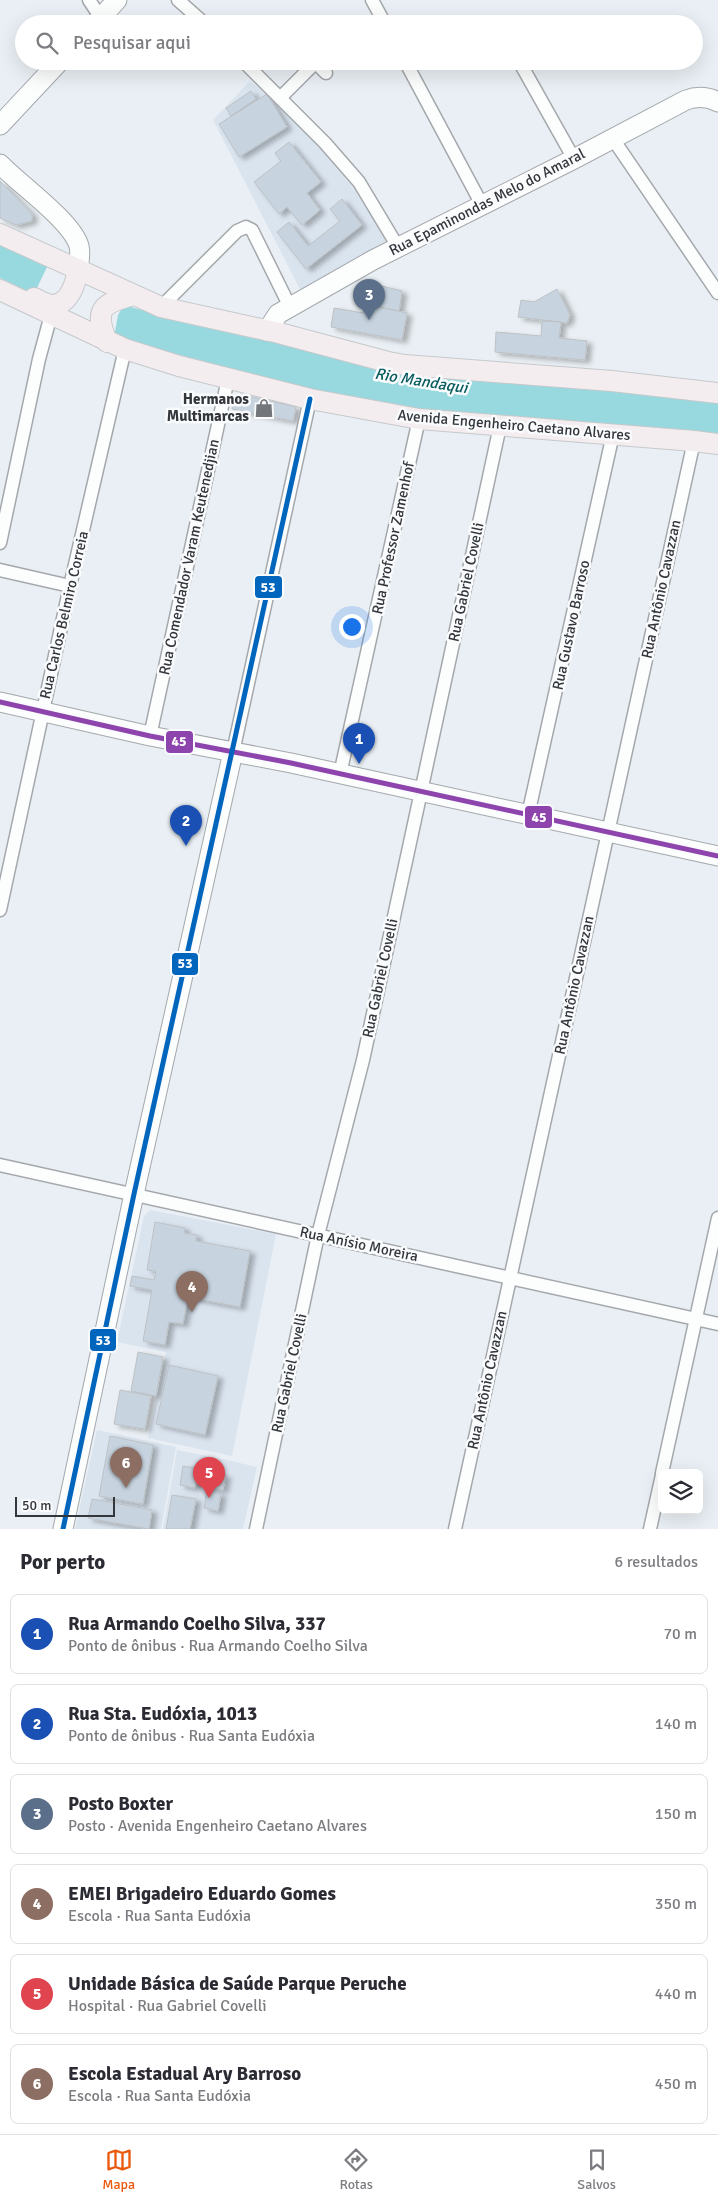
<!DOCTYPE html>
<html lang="pt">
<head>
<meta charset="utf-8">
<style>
  :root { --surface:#fff; --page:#f7f7f7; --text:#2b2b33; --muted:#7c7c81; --line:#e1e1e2; --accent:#ea580c }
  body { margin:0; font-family:Signika,sans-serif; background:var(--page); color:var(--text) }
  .controls { position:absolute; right:15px; bottom:15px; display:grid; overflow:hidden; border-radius:8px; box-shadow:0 5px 20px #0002 }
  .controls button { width:45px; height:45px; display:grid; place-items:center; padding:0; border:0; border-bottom:1px solid var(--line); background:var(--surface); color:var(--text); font:25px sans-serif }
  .scale { position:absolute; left:15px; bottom:12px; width:100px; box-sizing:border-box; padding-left:5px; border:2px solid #33363a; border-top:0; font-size:14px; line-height:18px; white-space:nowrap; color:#33363a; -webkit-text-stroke:4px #f9fbfd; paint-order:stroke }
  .you { position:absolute; left:351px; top:626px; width:18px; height:18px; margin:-12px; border:4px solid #fff; border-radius:50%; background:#1a73e8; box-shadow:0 0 0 8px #1a73e833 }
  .badge { display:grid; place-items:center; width:32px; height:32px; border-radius:50%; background:var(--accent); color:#fff; font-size:16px; font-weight:700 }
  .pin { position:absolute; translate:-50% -41px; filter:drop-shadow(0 1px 2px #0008) }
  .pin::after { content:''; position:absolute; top:26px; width:18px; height:15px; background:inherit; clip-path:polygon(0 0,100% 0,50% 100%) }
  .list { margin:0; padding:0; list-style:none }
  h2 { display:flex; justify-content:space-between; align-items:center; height:65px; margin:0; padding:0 20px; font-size:21px }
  h2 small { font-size:16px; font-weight:400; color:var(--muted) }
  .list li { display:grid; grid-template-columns:32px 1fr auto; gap:15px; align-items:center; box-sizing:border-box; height:80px; margin:0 10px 10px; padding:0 10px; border:1px solid var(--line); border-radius:8px }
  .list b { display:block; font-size:19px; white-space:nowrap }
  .list p { margin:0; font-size:16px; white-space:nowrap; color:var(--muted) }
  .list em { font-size:16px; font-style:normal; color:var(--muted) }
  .icon { flex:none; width:28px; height:28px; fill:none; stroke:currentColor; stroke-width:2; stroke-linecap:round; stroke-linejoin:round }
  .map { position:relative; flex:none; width:718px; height:1529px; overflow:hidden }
  .search { position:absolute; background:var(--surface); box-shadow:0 5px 20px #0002; left:15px; right:15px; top:15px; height:55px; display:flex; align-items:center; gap:12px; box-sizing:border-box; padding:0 18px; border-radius:28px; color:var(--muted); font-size:19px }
  .sheet { height:605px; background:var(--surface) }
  nav { display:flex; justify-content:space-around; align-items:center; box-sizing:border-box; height:70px; border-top:1px solid var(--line); background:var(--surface); font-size:14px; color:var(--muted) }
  nav a { display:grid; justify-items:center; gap:2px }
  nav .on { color:var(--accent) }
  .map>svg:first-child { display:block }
  .built { fill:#dae4ef }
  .water { fill:#97d9de }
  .building { fill:#c7d4df; stroke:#bdc1c5; filter:url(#shadow) }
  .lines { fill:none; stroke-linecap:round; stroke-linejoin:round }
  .street-casing { stroke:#a4a8ac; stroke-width:15 }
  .secondary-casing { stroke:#a4a8ac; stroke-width:21 }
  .primary-casing { stroke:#c6c9cc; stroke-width:22 }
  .street { stroke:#fcfdfd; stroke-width:12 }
  .secondary { stroke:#fcfdfd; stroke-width:19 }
  .primary { stroke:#f4edef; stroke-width:20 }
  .bus-1-casing { stroke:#f9fbfd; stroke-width:9 }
  .bus-2-casing { stroke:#f9fbfd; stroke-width:9 }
  .bus-1 { stroke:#8e44ad; stroke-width:5 }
  .bus-2 { stroke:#0065bd; stroke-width:5 }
  .labels { text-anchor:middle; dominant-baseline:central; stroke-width:5; stroke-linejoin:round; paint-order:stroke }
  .street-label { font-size:15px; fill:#33363a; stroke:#f9fbfd }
  .poi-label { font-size:15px; font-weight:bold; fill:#33363a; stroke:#f9fbfd; text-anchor:end }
  .water-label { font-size:16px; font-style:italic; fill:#095c5f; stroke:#f9fbfd }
  .line-badge { stroke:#f9fbfd; stroke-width:2 }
  .badge-label { font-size:14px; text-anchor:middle; font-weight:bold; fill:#fff }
</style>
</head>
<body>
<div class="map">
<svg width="718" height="1529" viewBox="0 0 718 1529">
  <defs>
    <filter id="shadow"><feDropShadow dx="5" dy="3" stdDeviation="2.5" flood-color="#0004"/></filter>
  </defs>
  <rect width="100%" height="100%" fill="#e9eff4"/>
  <g class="built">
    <path d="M250 81 266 93 312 139 355 190 389 244 301 291 213 120Z"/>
    <path d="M150 1210 276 1234 231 1461 257 1467 243 1529H163L177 1450 231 1461 232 1456 148 1438 166 1352 117 1342 144 1216Z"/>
    <path d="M97 1430 176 1447 161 1529H75Z"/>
  </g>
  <g class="water">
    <path d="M0 245 47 267 34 294 0 278Z"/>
    <path d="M124 305 194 325H209L263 340 399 371 718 397V434L541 421 399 407 287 384 114 337 118 315Z"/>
  </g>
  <g class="building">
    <path d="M251 91 256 99 231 116 226 108Z"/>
    <path d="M267 94 287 127 239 157 219 124Z"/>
    <path d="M289 142 321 182 307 193 320 210 302 225 287 207 279 214 254 182 281 161 275 153Z"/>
    <path d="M0 181 32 214V221L16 225 0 218Z"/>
    <path d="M342 199 362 225 306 269 277 232 289 222 308 246 340 221 330 209Z"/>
    <path d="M382 286 402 291 399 311 364 304 367 289 381 291Z"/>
    <path d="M557 289 570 315 567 323 518 317 521 300 534 302Z"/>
    <path d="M364 304 407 313 402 340 331 327 334 308 363 313Z"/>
    <path d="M542 321 561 322 559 338 587 341 585 360 495 352 496 332 541 336Z"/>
    <path d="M240 394 296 407 293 421 232 409 233 402Z"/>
    <path d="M155 1222 185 1228 184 1233 197 1235 196 1241 250 1251 240 1307 188 1297 183 1324 169 1322 165 1345 143 1341 152 1290 130 1286 132 1276 154 1280 156 1271 147 1270Z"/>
    <path d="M138 1352 163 1357 156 1396 131 1391Z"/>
    <path d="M169 1365 218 1376 205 1435 156 1424Z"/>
    <path d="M120 1390 151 1396 145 1429 114 1424Z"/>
    <path d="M110 1436 153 1445 143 1504 99 1496Z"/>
    <path d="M183 1466 199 1469 195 1488 180 1485Z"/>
    <path d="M209 1472 226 1475 223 1490 207 1487Z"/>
    <path d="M207 1491 221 1494 218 1511 204 1508Z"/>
    <path d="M172 1495 196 1499 190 1529H166Z"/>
    <path d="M92 1499 152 1510 149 1529 88 1518Z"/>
  </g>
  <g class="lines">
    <g class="street-casing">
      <g id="street">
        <path d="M89 0 101 18"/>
        <path d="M178 0 205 24"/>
        <path d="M372 0 385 24"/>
        <path d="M243 61 325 143 359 182 398 247"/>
        <path d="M314 61 326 73"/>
        <path d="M405 61 481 203"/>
        <path d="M519 61 574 159"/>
        <path d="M280 98 315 63"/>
        <path d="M613 139 718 293"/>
        <path d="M161 307 237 231 246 227 252 230 290 307"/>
        <path d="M0 543 39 359 51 315"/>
        <path d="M0 570 70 586"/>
        <path d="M150 736 228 379"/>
        <path d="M233 752 310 399"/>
        <path d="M340 774 419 419"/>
        <path d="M528 815 613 434"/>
        <path d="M0 910 70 586 125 349"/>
        <path d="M0 1165 718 1324"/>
        <path d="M662 1473 718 1218"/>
        <path d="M256 1529 318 1235 363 1060 500 426"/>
        <path d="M455 1529 694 441"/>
        <path d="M650 1529 662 1475"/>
      </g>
    </g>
    <g class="secondary-casing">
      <g id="secondary">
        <path d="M95 24 117 0"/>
        <path d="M0 125 60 61"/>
        <path d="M0 164C19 184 72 221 79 246 81 254 79 262 78 269"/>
        <path d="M267 331 278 314 373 260 574 159 686 100C697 96 707 96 718 102"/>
        <path d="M0 702 150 736 291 763 718 856"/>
        <path d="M63 1529 134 1194 233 752"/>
      </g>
    </g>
    <g class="primary-casing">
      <g id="primary">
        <path d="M0 234 161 307 279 333 388 362 405 365 612 381 718 393"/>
        <path d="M0 290 125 349 179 366 310 399 419 419 694 441 718 444"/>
        <path d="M34 298C39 300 47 305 53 305 70 304 76 282 78 269"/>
        <path d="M107 342C94 309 101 304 133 295"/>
      </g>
    </g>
    <use href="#street" class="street"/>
    <use href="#secondary" class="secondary"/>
    <use href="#primary" class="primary"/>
    <g class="bus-1-casing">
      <path id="bus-1" d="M0 702 150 736 291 763 718 856"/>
    </g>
    <g class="bus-2-casing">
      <path id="bus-2" d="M63 1529 134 1194 310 399"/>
    </g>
    <use href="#bus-1" class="bus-1"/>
    <use href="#bus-2" class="bus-2"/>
  </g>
  <defs>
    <g id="shop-bare" transform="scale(1.5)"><path d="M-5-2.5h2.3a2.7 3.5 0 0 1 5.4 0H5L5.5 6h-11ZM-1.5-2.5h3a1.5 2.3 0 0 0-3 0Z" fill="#73777b" stroke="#f9fbfd" stroke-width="2.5" paint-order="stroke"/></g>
  </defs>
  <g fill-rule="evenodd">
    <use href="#shop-bare" x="264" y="408"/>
  </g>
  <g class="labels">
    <g class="street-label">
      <text transform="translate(487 202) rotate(-27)">Rua Epaminondas Melo do Amaral</text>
      <text transform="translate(514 425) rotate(5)">Avenida Engenheiro Caetano Alvares</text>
      <text transform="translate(393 538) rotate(-78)">Rua Professor Zamenhof</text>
      <text transform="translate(189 557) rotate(-78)">Rua Comendador Varam Keutenedjian</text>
      <text transform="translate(466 582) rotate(-78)">Rua Gabriel Covelli</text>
      <text transform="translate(661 589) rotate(-78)">Rua Antônio Cavazzan</text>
      <text transform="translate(64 615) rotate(-77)">Rua Carlos Belmiro Correia</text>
      <text transform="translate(571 625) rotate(-78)">Rua Gustavo Barroso</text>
      <text transform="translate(380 978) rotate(-78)">Rua Gabriel Covelli</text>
      <text transform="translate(574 985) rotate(-78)">Rua Antônio Cavazzan</text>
      <text transform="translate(359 1244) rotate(12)">Rua Anísio Moreira</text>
      <text transform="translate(289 1373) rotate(-78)">Rua Gabriel Covelli</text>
      <text transform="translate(487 1380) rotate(-78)">Rua Antônio Cavazzan</text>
    </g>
    <g class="poi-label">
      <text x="249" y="399">Hermanos<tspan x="249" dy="17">Multimarcas</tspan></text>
    </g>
    <g class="water-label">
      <text transform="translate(421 381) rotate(9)">Rio Mandaqui</text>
    </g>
  </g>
  <g class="line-badge">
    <rect x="254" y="575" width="29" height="24" rx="5" fill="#0065bd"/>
    <rect x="165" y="730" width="29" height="24" rx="5" fill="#8e44ad"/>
    <rect x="524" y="805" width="29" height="24" rx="5" fill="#8e44ad"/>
    <rect x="171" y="952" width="28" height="24" rx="5" fill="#0065bd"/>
    <rect x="89" y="1328" width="28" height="24" rx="5" fill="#0065bd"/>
  </g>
  <g class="badge-label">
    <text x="268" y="592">53</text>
    <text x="179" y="746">45</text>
    <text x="539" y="822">45</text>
    <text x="185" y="968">53</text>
    <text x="103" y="1345">53</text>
  </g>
</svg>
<div class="controls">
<button><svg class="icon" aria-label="layers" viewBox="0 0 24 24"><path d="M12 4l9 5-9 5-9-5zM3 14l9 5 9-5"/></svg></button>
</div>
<div class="scale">50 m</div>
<div class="you"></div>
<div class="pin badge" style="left:359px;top:764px;background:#1a4fb4">1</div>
<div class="pin badge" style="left:186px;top:846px;background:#1a4fb4">2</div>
<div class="pin badge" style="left:369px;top:320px;background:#5c6f8a">3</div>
<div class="pin badge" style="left:192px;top:1312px;background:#8d6e63">4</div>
<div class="pin badge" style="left:209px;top:1498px;background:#e0444e">5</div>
<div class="pin badge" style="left:126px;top:1488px;background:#8d6e63">6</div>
<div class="search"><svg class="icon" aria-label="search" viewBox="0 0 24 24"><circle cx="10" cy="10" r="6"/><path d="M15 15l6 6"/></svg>Pesquisar aqui</div>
</div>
<section class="sheet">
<h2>Por perto<small>6 resultados</small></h2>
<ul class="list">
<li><span class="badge" style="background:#1a4fb4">1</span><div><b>Rua Armando Coelho Silva, 337</b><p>Ponto de ônibus · Rua Armando Coelho Silva</p></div><em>70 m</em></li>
<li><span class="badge" style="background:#1a4fb4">2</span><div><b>Rua Sta. Eudóxia, 1013</b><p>Ponto de ônibus · Rua Santa Eudóxia</p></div><em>140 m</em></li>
<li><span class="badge" style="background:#5c6f8a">3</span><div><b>Posto Boxter</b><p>Posto · Avenida Engenheiro Caetano Alvares</p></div><em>150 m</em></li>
<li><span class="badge" style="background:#8d6e63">4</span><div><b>EMEI Brigadeiro Eduardo Gomes</b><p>Escola · Rua Santa Eudóxia</p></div><em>350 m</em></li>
<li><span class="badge" style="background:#e0444e">5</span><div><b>Unidade Básica de Saúde Parque Peruche</b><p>Hospital · Rua Gabriel Covelli</p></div><em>440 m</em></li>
<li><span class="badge" style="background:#8d6e63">6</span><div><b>Escola Estadual Ary Barroso</b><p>Escola · Rua Santa Eudóxia</p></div><em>450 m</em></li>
</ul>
</section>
<nav>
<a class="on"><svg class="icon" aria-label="map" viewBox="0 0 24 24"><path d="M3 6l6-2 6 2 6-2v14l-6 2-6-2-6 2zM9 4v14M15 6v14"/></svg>Mapa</a>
<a><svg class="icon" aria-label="directions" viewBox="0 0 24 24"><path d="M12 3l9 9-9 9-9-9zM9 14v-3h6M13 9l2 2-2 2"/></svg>Rotas</a>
<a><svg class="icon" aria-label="saved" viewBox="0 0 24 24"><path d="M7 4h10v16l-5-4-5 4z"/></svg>Salvos</a>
</nav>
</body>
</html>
